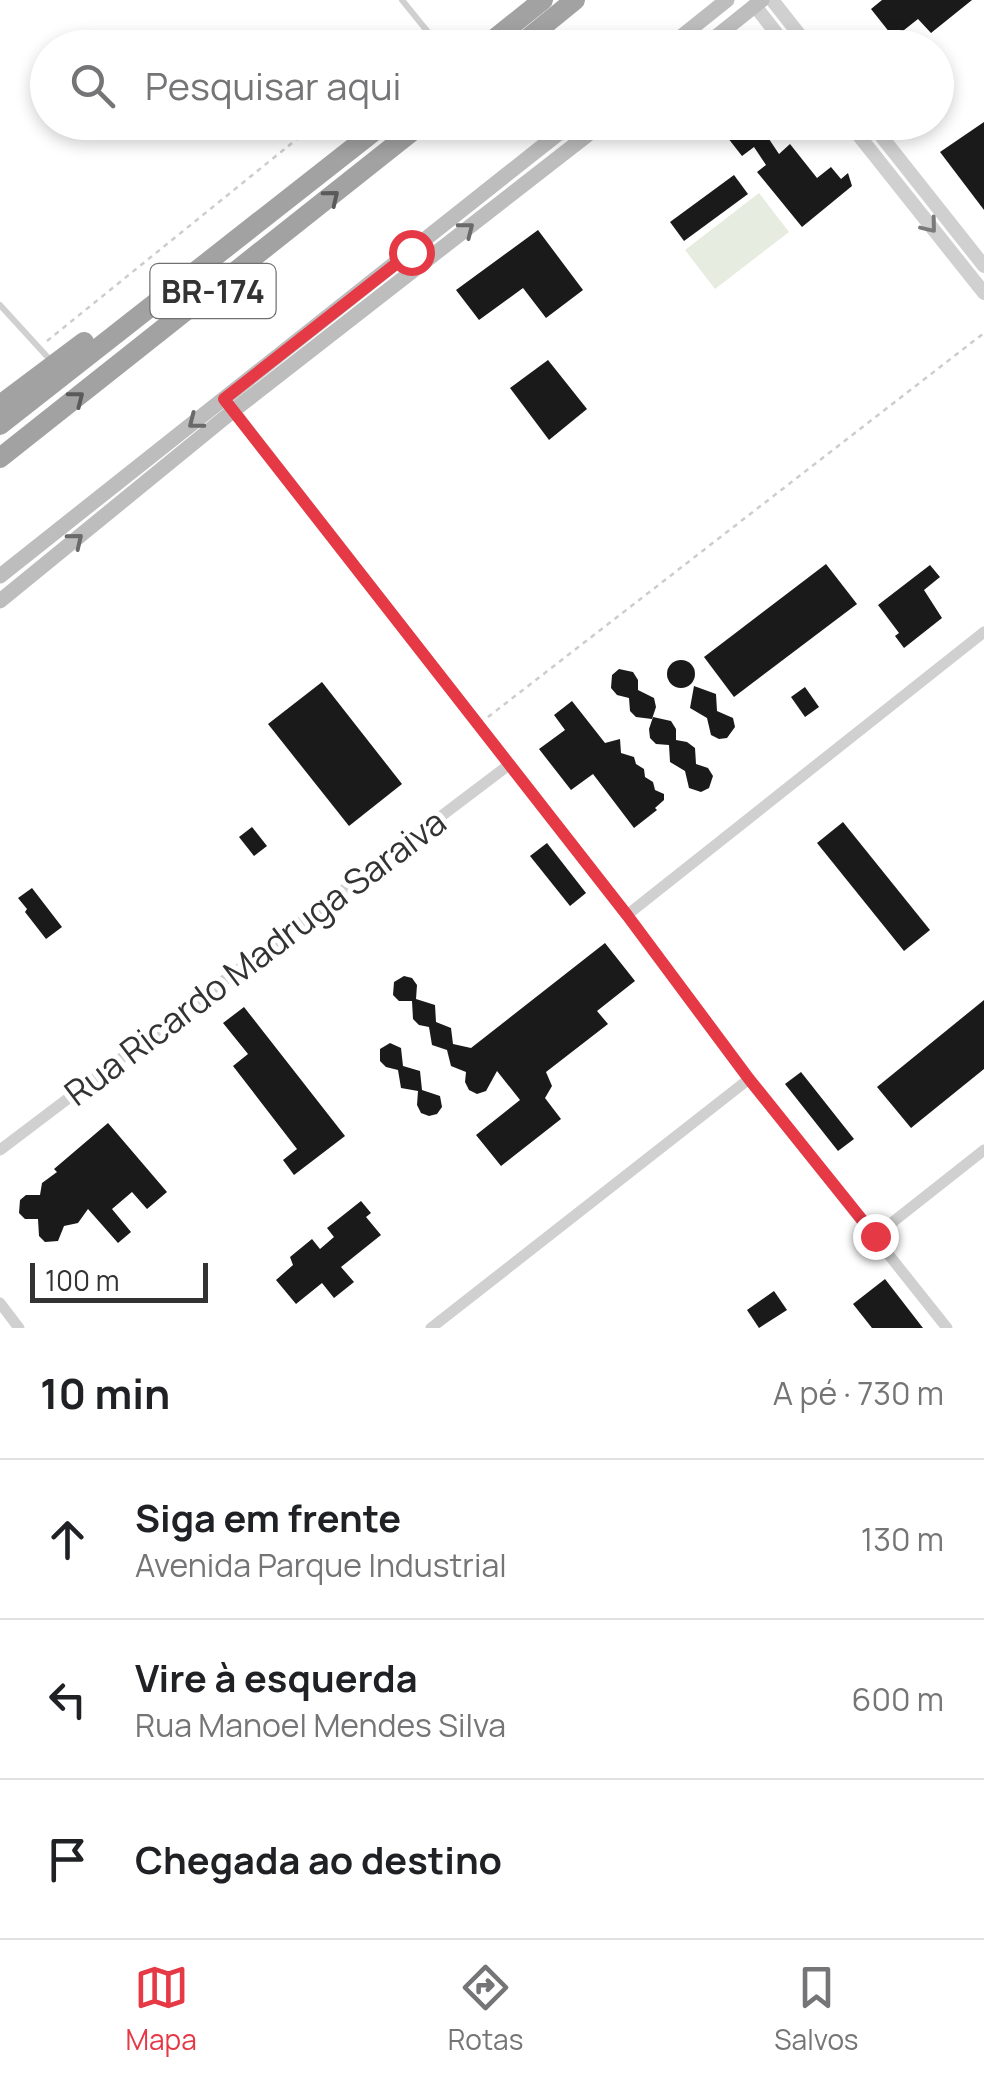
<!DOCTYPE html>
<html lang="pt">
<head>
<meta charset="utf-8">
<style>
  :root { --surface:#fff; --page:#f6f6f6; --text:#202124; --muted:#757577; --line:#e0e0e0; --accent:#e63946 }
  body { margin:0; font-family:Manrope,sans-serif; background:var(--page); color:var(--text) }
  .scale { position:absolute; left:30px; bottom:25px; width:178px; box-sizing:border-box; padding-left:10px; border:5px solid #333; border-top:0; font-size:28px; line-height:35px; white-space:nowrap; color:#333; -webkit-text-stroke:8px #fff; paint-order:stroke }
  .stop { position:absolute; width:30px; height:30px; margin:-22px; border:8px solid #e63946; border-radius:50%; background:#fff }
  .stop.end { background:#e63946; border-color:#fff; box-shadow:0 2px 10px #0008 }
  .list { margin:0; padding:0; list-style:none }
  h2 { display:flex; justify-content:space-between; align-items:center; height:130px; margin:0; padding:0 40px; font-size:42px }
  h2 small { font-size:32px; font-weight:400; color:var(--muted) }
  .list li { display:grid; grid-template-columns:65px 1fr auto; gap:30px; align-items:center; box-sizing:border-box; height:160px; padding:0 40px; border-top:2px solid var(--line) }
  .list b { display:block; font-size:38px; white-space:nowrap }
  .list p { margin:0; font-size:32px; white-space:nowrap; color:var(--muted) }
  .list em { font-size:32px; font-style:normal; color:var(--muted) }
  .icon { flex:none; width:55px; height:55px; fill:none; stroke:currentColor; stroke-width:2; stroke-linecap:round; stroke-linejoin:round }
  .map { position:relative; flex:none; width:984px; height:1328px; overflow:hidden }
  .search { position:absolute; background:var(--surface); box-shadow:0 5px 15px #0003; left:30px; right:30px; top:30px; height:110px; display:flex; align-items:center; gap:25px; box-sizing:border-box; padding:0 35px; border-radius:55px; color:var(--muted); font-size:38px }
  .sheet { height:610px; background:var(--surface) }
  nav { display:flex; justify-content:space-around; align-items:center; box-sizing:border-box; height:140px; border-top:2px solid var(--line); background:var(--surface); font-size:28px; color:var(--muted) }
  nav a { display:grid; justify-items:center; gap:5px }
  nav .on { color:var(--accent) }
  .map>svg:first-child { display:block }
  .green { fill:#e6ecdf }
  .building { fill:#1a1a1a }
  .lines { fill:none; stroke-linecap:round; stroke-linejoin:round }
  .path { stroke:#cdcdcd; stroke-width:2.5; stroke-dasharray:5 5; stroke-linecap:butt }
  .service { stroke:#d0d0d0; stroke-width:6 }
  .minor { stroke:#d0d0d0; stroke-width:11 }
  .tertiary { stroke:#d0d0d0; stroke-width:14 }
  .secondary { stroke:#bdbdbd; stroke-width:15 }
  .trunk { stroke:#a2a2a2; stroke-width:20 }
  .oneway { stroke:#5a5a5a }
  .oneway2 { stroke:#7a7a7a }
  .oneway3 { stroke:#6a6a6a }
  .route { stroke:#e63946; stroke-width:12 }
  .labels { text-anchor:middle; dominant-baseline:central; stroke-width:10; stroke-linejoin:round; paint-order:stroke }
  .shield { fill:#fff; stroke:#707070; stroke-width:2.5 }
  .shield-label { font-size:32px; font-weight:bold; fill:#333 }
  .street-label { font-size:35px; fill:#333; stroke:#fff }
</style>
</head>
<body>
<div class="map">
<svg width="984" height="1328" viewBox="0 0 984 1328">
  <rect width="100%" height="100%" fill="#fff"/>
  <path class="green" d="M759 193 789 232 715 289 685 250Z"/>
  <g class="building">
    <path d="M882 0H972L931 33 918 19 894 38 871 9Z"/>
    <path d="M725 122H770L776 130 767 136 779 154 790 144 817 178 831 167 841 179 848 173 852 186 802 227 757 172 766 165 754 147 742 156 724 133 730 128Z"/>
    <path d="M984 122V210L940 152Z"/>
    <path d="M734 175 748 194 684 241 670 222Z"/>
    <path d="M538 230 583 290 546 318 523 288 479 320 456 290Z"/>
    <path d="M548 360 587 409 549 440 510 388Z"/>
    <path d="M826 564 857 604 734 697 704 657Z"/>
    <path d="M930 565 940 577 924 590 942 618 904 648 895 636 899 633 878 605Z"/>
    <circle cx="681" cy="674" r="14"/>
    <path d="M619 669 633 672 638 680V690L654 698 656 707 652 719 636 717 630 711 629 698 617 695 611 688 612 675Z"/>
    <path d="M322 682 402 784 349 826 268 724Z"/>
    <path d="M694 686 716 694 717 711 733 718 735 727 727 738 719 739 711 735 707 718 690 708Z"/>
    <path d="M805 687 819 707 805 717 791 697Z"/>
    <path d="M572 701 605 743 620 739 621 753 634 757 636 764 644 769 645 777 653 782 655 790 664 794V800L655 808 657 810 634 828 593 774 571 790 539 749 565 730 554 715Z"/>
    <path d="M653 717 671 721 676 729V740L687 742 695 748 696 764 708 768 713 776 709 788 701 792 689 788 685 771 670 762 669 745 656 744 650 738 649 729Z"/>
    <path d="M843 822 930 930 904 951 817 843Z"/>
    <path d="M252 827 267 846 254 856 239 837Z"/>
    <path d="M547 843 586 893 570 906 530 856Z"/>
    <path d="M32 888 62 927 46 939 25 912 27 909 18 898Z"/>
    <path d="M605 943 635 981 597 1011 608 1024 546 1072 552 1086 545 1098 561 1119 501 1166 476 1135 520 1100 497 1071 486 1091 477 1094 469 1090 465 1082 466 1072 451 1066 447 1050 432 1045 429 1027 419 1025 413 1019 412 1001H399L393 995 394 982 404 976 412 978 417 985 416 999 435 1005 436 1022 451 1028 453 1044 471 1048Z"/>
    <path d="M984 1000V1069L911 1128 877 1087Z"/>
    <path d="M244 1007 345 1136 294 1175 283 1160 297 1149 233 1066 248 1054 223 1023Z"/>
    <path d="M390 1043 401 1048 403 1066 420 1071 422 1090 440 1096 442 1107 437 1114 429 1116 421 1113 417 1105 418 1091 401 1088 398 1070 386 1067 380 1061V1049Z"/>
    <path d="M801 1072 854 1139 838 1151 785 1084Z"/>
    <path d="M108 1123 167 1192 147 1209 132 1192 112 1209 131 1232 118 1243 88 1209 78 1223 64 1226 58 1241 45 1242 39 1236 38 1219H25L19 1213 20 1200 26 1195H40L42 1183 57 1172 54 1169Z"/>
    <path d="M361 1201 371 1213 366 1217 381 1235 341 1267 354 1282 334 1298 322 1283 296 1304 276 1280 293 1265 290 1257 312 1239 320 1249 334 1237 327 1228Z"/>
    <path d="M885 1279 923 1328H872L853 1304Z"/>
    <path d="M774 1291 787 1310 759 1328 747 1310Z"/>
  </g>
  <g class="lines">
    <g class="path">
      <path d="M47 341 318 122"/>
      <path d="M488 717 984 333"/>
    </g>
    <g class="service">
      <path d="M402 0 441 48"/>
      <path d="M0 305 53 363"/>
    </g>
    <g class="minor">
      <path d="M229 404 627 915 749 1079 947 1328"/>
      <path d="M627 915 984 632"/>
      <path d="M0 1150 510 764"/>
      <path d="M875 1236 984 1150"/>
      <path d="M0 1303 19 1328"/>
      <path d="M431 1328 749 1079"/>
    </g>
    <g class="tertiary">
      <path d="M772 0 810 48"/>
      <path d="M755 6 788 48"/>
      <path d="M848 122 984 293"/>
      <path d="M870 122 984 266"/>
    </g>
    <g class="secondary">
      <path d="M667 48 727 0"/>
      <path d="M702 48 762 0"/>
      <path d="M0 576 573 122"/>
      <path d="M0 601 234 410 604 122"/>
    </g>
    <g class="trunk">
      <path d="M483 48 543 0"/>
      <path d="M516 48 575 0"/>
      <path d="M0 405 84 342"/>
      <path d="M0 425 386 122"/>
      <path d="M0 458 424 122"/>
    </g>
  </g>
  <defs><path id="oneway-chevron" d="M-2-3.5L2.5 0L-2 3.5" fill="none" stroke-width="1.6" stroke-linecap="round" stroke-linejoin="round" transform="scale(2.5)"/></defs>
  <g class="oneway">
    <use href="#oneway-chevron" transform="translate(332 197) rotate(-39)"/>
    <use href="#oneway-chevron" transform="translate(77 398) rotate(-38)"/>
  </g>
  <use class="oneway2" href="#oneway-chevron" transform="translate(930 226) rotate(51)"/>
  <g class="oneway3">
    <use href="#oneway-chevron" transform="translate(467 229) rotate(-38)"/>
    <use href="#oneway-chevron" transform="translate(195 422) rotate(142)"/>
    <use href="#oneway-chevron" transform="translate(76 540) rotate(-39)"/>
  </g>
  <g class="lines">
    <path class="route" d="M411 252 224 399 627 915 749 1079 875 1236"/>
  </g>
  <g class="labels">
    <rect class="shield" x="150.5" y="264" width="125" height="54" rx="8"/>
    <g class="shield-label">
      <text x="213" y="291">BR-174</text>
    </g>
    <g class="street-label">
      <text transform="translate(255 957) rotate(-37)">Rua Ricardo Madruga Saraiva</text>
    </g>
  </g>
</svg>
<div class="scale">100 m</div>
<div class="stop" style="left:411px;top:252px"></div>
<div class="stop end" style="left:875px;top:1236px"></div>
<div class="search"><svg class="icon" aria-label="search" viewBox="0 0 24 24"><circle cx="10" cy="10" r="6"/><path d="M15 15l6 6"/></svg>Pesquisar aqui</div>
</div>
<section class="sheet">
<h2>10 min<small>A pé · 730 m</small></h2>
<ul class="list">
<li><svg class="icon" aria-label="ahead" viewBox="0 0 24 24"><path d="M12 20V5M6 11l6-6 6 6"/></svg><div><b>Siga em frente</b><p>Avenida Parque Industrial</p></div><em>130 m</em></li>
<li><svg class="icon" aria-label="left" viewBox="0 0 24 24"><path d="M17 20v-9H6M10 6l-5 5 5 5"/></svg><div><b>Vire à esquerda</b><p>Rua Manoel Mendes Silva</p></div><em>600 m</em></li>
<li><svg class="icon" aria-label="arrive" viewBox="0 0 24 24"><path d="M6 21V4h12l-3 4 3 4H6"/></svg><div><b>Chegada ao destino</b></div></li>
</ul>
</section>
<nav>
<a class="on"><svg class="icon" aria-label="map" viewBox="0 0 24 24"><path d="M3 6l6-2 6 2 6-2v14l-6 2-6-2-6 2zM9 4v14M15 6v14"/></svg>Mapa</a>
<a><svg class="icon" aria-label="directions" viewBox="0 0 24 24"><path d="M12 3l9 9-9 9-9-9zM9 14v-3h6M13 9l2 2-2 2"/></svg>Rotas</a>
<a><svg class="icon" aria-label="saved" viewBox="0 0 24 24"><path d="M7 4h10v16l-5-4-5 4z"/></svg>Salvos</a>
</nav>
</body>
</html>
